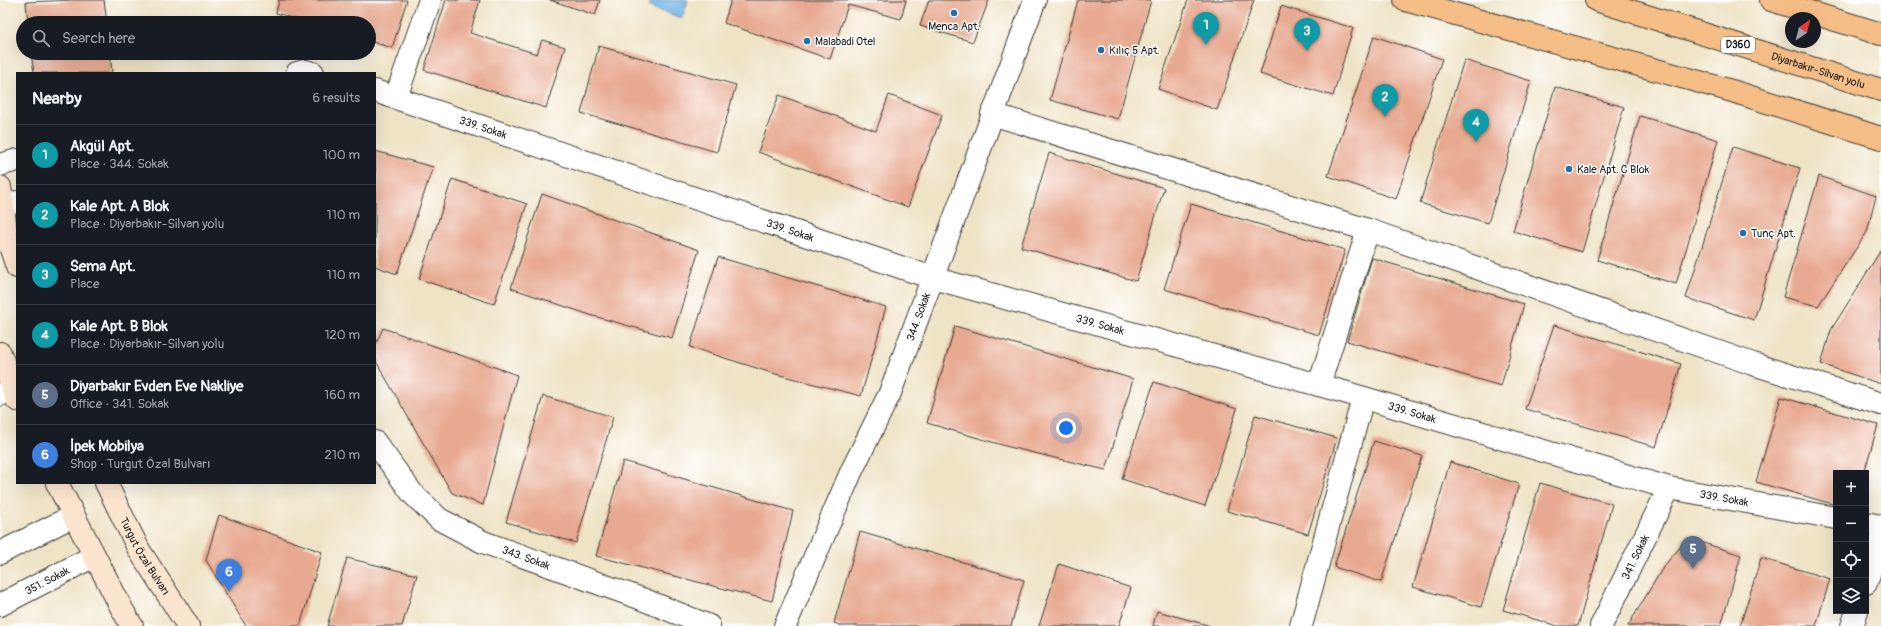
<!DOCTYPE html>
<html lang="en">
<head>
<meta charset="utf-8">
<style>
  :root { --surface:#171b24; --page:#20242c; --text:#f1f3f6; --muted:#9ea1a6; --line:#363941; --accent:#1f6fb2 }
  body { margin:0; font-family:Pangolin,sans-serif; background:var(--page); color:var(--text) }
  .controls { position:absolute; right:12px; bottom:12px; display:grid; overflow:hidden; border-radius:0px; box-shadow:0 4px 16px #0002 }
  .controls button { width:36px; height:36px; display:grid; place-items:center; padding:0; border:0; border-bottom:1px solid var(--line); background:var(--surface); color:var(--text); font:20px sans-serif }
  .compass { position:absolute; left:1785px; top:12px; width:36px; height:36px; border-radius:50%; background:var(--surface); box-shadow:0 4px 16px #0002; rotate:35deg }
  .you { position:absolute; left:1066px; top:428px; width:14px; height:14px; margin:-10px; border:3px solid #fff; border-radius:50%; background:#1a73e8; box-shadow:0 0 0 6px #1a73e833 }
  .badge { display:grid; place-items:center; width:26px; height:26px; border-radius:50%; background:var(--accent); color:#fff; font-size:13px; font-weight:700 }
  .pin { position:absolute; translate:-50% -33px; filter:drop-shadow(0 1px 2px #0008) }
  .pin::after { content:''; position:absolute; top:21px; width:14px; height:12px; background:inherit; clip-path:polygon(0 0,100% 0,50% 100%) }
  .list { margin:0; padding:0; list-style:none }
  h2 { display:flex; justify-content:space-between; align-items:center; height:52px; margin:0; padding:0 16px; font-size:17px }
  h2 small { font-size:13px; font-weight:400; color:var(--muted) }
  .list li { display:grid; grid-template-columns:26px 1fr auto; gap:12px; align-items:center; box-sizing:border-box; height:60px; padding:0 16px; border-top:1px solid var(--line) }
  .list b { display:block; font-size:15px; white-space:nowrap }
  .list p { margin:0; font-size:13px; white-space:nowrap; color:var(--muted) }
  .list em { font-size:13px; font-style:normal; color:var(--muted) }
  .icon { flex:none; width:22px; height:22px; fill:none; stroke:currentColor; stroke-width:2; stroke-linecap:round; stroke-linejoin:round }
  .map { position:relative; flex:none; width:1881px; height:626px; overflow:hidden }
  .search { position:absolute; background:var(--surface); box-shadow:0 4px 16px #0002; left:16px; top:16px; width:360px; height:44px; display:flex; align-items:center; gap:10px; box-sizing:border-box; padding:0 14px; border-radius:22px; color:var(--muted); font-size:15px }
  .panel { position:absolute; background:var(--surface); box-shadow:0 4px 16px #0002; left:16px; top:72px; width:360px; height:412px; border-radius:0px }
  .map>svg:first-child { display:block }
  .water { fill:#74b6e9; stroke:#486982 }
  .building { fill:#e7a98f }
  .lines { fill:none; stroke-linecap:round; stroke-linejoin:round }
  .street-casing { stroke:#3c3a35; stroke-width:24 }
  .secondary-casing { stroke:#3c3a35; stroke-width:24 }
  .highway-casing { stroke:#3c3a35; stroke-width:24 }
  .street { stroke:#fff; stroke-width:22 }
  .secondary { stroke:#fbe5cf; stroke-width:22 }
  .highway { stroke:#f6be87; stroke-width:22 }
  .poi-dot { fill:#1f6fb2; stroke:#fff; stroke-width:1.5 }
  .labels { text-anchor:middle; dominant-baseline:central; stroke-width:3; stroke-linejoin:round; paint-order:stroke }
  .shield { fill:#fff; stroke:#606060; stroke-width:1 }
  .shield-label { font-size:10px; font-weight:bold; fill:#1c1c1c }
  .poi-label { font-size:11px; fill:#1c1c1c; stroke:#fff; text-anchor:start }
  .street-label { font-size:11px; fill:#1c1c1c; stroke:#fff }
</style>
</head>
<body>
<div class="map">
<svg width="1881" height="626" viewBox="0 0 1881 626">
  <rect width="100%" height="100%" fill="#fff"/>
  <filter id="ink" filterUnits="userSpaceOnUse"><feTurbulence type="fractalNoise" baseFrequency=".025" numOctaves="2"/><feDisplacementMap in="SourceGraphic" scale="8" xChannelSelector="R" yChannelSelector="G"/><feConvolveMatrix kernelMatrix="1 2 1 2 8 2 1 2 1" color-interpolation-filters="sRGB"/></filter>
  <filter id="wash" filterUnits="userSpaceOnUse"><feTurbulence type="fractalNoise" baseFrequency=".012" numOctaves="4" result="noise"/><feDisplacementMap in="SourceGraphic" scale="16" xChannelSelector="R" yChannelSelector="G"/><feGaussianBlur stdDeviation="0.9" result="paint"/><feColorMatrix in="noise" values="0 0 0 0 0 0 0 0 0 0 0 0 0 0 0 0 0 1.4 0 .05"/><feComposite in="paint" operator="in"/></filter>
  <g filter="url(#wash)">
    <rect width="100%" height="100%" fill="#eee3c5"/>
    <path class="water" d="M651 0H688L682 18 649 7Z"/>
    <g id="blocks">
      <g class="building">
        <path d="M75 0H104L107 23H28L26 2Z"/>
        <path d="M279 0H407L392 48 369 41V23H309L276 13Z"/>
        <path d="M446 0H480L470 33 537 54 542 40 565 47 546 108 424 70Z"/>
        <path d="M550 0H600L595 15Z"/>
        <path d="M731 0H906L901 19 848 5 830 59 724 23Z"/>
        <path d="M929 0H989L973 42 920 26Z"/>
        <path d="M1078 0H1151L1118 119 1050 100Z"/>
        <path d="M1188 0H1254L1217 110 1158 89Z"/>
        <path d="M1281 6 1353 28 1333 96 1260 74Z"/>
        <path d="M1374 36 1442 59 1396 199 1328 176Z"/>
        <path d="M599 46 736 85 717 152 581 113Z"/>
        <path d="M31 53H110L112 73H34Z"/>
        <path d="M1464 60 1531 81 1488 223 1420 203Z"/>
        <path d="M1555 87 1624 107 1582 252 1513 231Z"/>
        <path d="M779 95 876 131 889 95 942 115 908 207 758 152Z"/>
        <path d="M1640 116 1718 140 1676 284 1597 260Z"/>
        <path d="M1733 147 1800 168 1754 320 1686 298Z"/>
        <path d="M375 151 433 167 397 274 375 266Z"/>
        <path d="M1049 153 1164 188 1136 281 1021 247Z"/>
        <path d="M1819 176 1876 196 1867 232 1818 306 1783 297Z"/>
        <path d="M452 179 527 204 494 304 419 279Z"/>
        <path d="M542 194 699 250 672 338 590 315 511 288Z"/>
        <path d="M1191 204 1345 250 1319 335 1164 289Z"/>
        <path d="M1881 250V384L1821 364 1831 330Z"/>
        <path d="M718 257 886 307 861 396 772 373 690 347Z"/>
        <path d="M1372 258 1524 304 1501 386 1347 341Z"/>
        <path d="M1554 325 1681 364 1656 447 1525 409Z"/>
        <path d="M955 326 1133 379 1106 470 1009 447 927 423Z"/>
        <path d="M383 328 517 375 483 505 452 493 377 363 375 358V346Z"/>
        <path d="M1154 382 1237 409 1205 506 1122 479Z"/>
        <path d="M543 396 613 417 576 543 506 522Z"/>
        <path d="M1781 397 1878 425 1864 473H1836V505L1756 482Z"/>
        <path d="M1255 415 1337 438 1308 534 1227 511Z"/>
        <path d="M1374 441 1422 456 1381 582 1334 567Z"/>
        <path d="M623 461 793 511 772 601 596 556Z"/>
        <path d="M1450 462 1519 484 1481 607 1413 587Z"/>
        <path d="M1540 483 1612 504 1578 626H1558L1503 610Z"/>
        <path d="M219 515 322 552 300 626H246L206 560Z"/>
        <path d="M860 532 1024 580 1011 626H842L834 623Z"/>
        <path d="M1688 538 1741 555 1721 626H1628L1664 566Z"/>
        <path d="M347 558 417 575 402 626H327Z"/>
        <path d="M1761 558 1830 579 1816 626H1740Z"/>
        <path d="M1059 564 1131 588 1119 626H1039Z"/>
        <path d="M1157 611 1211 626H1153Z"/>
      </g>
    </g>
  </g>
  <g filter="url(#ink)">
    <use href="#blocks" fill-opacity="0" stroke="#3c3a35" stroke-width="1"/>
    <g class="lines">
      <g class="street-casing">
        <g id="street">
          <path d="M297 73 305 71 313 73"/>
          <path id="s1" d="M375 91 933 278 1344 392 1669 488 1836 518"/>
          <path d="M396 97 430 0"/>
          <path d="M992 114 1368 230 1753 364 1881 404"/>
          <path d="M0 165 17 160"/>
          <path d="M2 205 17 202"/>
          <path d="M1319 385 1368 230"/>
          <path d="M0 395 13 388"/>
          <path id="s2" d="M375 442 412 493 439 519 483 542 642 599 709 626"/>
          <path d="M1866 523 1881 526"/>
          <path d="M0 553 73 516"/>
          <path d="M1866 583 1881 537"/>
          <path id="s3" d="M0 605 94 556"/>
          <path id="s4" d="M785 626 852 470 890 393 1035 0"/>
          <path d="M1301 626 1363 398"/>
          <path id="s5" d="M1601 626 1669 488"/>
          <path d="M1852 626 1857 611"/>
        </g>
      </g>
      <g class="secondary-casing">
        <g id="secondary">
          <path d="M0 187 7 237 17 267"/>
          <path d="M0 353 17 400"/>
          <path d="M57 483 122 609 132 626"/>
          <path id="s6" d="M106 483 139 550 188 626"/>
        </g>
      </g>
      <g class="highway-casing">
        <g id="highway">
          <path d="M1405 0 1732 91 1881 138"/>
          <path id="s7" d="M1596 0 1881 90"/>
          <path d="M1771 0 1881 34"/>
        </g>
      </g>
      <use href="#street" class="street"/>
      <use href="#secondary" class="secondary"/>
      <use href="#highway" class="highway"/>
    </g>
  </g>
  <g class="poi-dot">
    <circle cx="954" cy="13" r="4"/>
    <circle cx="807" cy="41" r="4"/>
    <circle cx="1101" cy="50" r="4"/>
    <circle cx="1569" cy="169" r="4"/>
    <circle cx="1743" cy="233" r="4"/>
  </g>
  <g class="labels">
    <rect class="shield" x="1721" y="37" width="34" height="16" rx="3"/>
    <g class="shield-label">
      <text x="1738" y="45">D360</text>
    </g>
    <g class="poi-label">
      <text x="954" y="26" text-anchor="middle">Menca Apt.</text>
      <text x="815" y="41">Malabadi Otel</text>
      <text x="1109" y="50">Kılıç 5 Apt.</text>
      <text x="1577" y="169">Kale Apt. C Blok</text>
      <text x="1751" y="233">Tunç Apt.</text>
    </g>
    <g class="street-label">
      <text stroke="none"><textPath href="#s7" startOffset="233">Diyarbakır-Silvan yolu</textPath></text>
      <text stroke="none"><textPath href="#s1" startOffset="114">339. Sokak</textPath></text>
      <text stroke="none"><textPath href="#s1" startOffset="438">339. Sokak</textPath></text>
      <text stroke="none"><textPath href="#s4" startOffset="337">344. Sokak</textPath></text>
      <text stroke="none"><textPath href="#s1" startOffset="762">339. Sokak</textPath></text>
      <text stroke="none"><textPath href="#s1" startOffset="1086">339. Sokak</textPath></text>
      <text stroke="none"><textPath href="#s1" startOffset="1410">339. Sokak</textPath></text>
      <text stroke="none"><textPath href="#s6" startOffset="83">Turgut Özal Bulvarı</textPath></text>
      <text stroke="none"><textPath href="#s2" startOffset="196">343. Sokak</textPath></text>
      <text stroke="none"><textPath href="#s5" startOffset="77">341. Sokak</textPath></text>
      <text stroke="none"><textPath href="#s3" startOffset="53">351. Sokak</textPath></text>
    </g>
  </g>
</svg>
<div class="controls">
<button>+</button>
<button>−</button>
<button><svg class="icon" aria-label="locate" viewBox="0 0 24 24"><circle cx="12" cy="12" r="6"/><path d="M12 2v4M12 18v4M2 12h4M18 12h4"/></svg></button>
<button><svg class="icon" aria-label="layers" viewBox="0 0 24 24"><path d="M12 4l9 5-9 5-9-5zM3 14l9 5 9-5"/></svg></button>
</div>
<svg class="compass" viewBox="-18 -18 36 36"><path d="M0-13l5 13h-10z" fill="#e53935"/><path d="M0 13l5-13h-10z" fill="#9ea1a6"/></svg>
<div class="you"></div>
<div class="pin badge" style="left:1206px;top:45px;background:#0f9aa8">1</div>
<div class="pin badge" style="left:1385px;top:117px;background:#0f9aa8">2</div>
<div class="pin badge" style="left:1307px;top:51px;background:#0f9aa8">3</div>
<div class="pin badge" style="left:1476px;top:142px;background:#0f9aa8">4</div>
<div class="pin badge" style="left:1693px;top:569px;background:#5c6f8a">5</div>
<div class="pin badge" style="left:229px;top:592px;background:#3f7fe0">6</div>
<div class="search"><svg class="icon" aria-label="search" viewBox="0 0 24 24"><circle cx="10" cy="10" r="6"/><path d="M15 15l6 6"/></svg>Search here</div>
<section class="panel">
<h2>Nearby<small>6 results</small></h2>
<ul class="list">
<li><span class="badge" style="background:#0f9aa8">1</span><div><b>Akgül Apt.</b><p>Place · 344. Sokak</p></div><em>100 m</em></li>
<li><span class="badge" style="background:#0f9aa8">2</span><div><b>Kale Apt. A Blok</b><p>Place · Diyarbakır-Silvan yolu</p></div><em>110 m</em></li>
<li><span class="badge" style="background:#0f9aa8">3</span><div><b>Sema Apt.</b><p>Place</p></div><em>110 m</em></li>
<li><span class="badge" style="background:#0f9aa8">4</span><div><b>Kale Apt. B Blok</b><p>Place · Diyarbakır-Silvan yolu</p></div><em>120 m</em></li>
<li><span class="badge" style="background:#5c6f8a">5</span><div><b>Diyarbakır Evden Eve Nakliye</b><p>Office · 341. Sokak</p></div><em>160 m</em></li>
<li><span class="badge" style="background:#3f7fe0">6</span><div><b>İpek Mobilya</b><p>Shop · Turgut Özal Bulvarı</p></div><em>210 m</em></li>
</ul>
</section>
</div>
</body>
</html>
